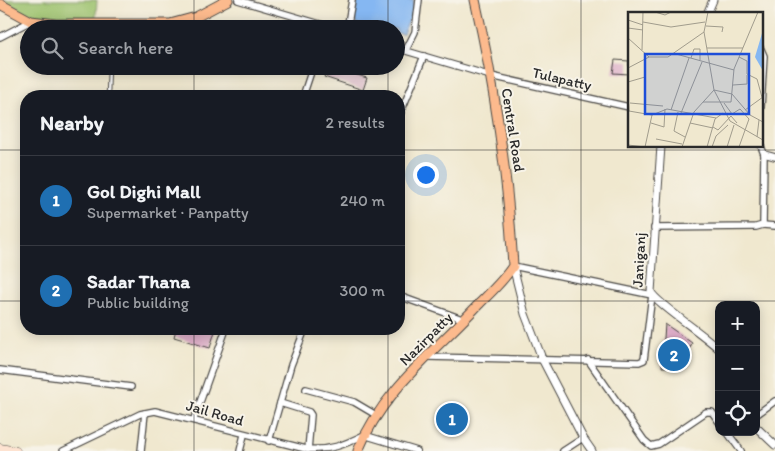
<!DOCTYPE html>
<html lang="en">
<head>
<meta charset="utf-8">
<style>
  :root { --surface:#171b24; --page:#20242c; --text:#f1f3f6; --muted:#9ea1a6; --line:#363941; --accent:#1f6fb2 }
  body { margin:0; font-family:Itim,sans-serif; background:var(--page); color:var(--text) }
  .controls { position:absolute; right:15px; bottom:15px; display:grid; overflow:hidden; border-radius:10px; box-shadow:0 2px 12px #0003 }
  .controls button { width:45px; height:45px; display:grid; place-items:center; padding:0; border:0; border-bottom:1px solid var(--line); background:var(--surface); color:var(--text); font:25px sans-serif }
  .you { position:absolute; left:425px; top:174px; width:18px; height:18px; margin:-12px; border:4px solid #fff; border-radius:50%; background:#1a73e8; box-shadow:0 0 0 8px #1a73e833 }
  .badge { display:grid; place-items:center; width:32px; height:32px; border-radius:50%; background:var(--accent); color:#fff; font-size:16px; font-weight:700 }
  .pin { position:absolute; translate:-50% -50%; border:2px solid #fff; box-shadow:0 1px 5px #0006 }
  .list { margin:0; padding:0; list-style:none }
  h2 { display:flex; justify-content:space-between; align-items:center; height:65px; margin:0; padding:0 20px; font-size:21px }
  h2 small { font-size:16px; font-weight:400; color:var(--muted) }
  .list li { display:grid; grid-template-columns:32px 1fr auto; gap:15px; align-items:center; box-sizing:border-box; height:90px; padding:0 20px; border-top:1px solid var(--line) }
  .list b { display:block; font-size:19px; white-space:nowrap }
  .list p { margin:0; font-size:16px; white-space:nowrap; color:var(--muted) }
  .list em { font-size:16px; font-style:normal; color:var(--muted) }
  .icon { flex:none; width:28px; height:28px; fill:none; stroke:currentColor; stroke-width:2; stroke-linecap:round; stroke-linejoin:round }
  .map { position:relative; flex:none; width:775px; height:451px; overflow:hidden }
  .search { position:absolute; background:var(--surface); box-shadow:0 2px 12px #0003; left:20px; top:20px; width:385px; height:55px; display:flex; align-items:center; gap:12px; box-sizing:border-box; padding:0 18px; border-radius:28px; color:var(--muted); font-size:19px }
  .panel { position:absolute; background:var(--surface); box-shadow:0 2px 12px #0003; left:20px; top:90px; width:385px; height:245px; border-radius:20px }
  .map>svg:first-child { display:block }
  .green { fill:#9bc16c; stroke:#63764c }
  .water { fill:#85b7f2; stroke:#58718e }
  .building { fill:#dbabc6 }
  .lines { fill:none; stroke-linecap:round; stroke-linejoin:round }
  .service-casing { stroke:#494744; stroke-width:4.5 }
  .minor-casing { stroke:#494744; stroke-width:8 }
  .tertiary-casing { stroke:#494744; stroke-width:9 }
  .secondary-casing { stroke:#494744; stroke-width:9 }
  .primary-casing { stroke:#494744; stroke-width:11 }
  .trunk-casing { stroke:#494744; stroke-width:11 }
  .service { stroke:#fff; stroke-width:2.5 }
  .minor { stroke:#fff; stroke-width:5.5 }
  .tertiary { stroke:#fff; stroke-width:7 }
  .secondary { stroke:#fee3d1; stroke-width:8 }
  .primary { stroke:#fcba8d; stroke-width:9 }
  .trunk { stroke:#fcba8d; stroke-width:9 }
  .grid { fill:none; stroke:#2b2b2b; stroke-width:1; stroke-opacity:0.55 }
  .labels { text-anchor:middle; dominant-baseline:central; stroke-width:4; stroke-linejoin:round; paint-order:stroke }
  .street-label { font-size:15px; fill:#2b2b2b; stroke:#f7f3e8 }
  .inset-road { fill:none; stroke:#a19c8d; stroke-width:1 }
  .view { fill:#1d4ed8; fill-opacity:0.15; stroke:#1d4ed8; stroke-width:2.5 }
  .inset-edge { fill:none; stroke:#2b2b2b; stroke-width:2.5 }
</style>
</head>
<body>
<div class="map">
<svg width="775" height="451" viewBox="0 0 775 451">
  <rect width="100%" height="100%" fill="#f7f3e8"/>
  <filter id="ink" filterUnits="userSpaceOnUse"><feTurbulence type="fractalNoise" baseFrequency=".02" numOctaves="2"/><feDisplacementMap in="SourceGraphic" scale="10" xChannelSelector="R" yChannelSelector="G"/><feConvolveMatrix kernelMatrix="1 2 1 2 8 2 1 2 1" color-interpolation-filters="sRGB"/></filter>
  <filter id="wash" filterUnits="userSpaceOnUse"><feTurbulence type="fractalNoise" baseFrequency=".0096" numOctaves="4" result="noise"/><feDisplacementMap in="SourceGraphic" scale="20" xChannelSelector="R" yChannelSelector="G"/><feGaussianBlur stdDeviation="1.12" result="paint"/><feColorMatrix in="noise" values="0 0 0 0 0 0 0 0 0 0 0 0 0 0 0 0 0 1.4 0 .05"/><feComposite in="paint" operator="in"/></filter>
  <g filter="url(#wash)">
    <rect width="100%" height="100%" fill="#f0e8cf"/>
    <path class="green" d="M4 0H97L96 17C60 26 34 21 4 0Z"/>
    <path class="water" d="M358 0H414L413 12 403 34 396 33V29H379L357 24 354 18Z"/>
    <g id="blocks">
      <g class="building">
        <path d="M615 60 629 61V74L613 73Z"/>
        <path d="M328 66 367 78 363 90 324 77Z"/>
        <path d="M665 324 692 343 681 367H662Z"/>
        <path d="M176 329 215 331 210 348 174 337Z"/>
      </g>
    </g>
  </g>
  <g filter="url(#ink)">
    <use href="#blocks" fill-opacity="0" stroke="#494744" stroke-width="1"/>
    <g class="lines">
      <g class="service-casing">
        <path id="service" d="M108 96 109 66"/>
      </g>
      <g class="minor-casing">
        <g id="minor">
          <path d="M238 0 337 29"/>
          <path d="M347 29 352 0"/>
          <path d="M0 37 31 21"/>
          <path d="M396 48 491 76 629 107"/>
          <path d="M761 49 764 56 761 107"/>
          <path d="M406 50 415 32 419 0"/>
          <path d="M303 96 313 66"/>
          <path d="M399 117 424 56"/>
          <path d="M761 146 764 154 775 157"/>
          <path d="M763 225 775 226"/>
          <path d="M654 228 756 227 763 225 764 154"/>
          <path d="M399 296 465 320"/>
          <path d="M427 357 639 362 644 360 652 295 513 266"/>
          <path d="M588 360 644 440 651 446 659 444 706 412H712L719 422"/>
          <path d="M0 370 131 387"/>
          <path d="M306 389 354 402 376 415"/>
          <path d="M280 403 309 412 311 415 308 450"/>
          <path d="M756 415 775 401"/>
          <path d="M194 419 226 329"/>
          <path d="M727 432 741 451"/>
          <path d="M269 441 291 365 305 329"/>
          <path d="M63 451 140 414 155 411 306 449C329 451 344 445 364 435L417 451"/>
          <path d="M141 451 145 413"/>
          <path d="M240 451 244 435"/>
          <path d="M563 451 583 438"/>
        </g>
      </g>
      <g class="tertiary-casing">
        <g id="tertiary">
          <path d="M707 14 713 0"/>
          <path d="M661 146 651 292C656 303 706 336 719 349"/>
          <path d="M513 266 525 314 543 361 583 438 592 451"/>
          <path d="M756 427 775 445"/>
        </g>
      </g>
      <g class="secondary-casing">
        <path id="secondary" d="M0 448 16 451"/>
      </g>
      <g class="primary-casing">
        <path id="primary" d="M0 4 31 21 56 24H170L196 17 228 0"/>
      </g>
      <g class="trunk-casing">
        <path id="trunk" d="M358 451C382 391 436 350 479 304 491 292 504 280 513 266 508 176 495 88 475 0"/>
      </g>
      <use href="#service" class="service"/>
      <use href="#minor" class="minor"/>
      <use href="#tertiary" class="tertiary"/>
      <use href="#secondary" class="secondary"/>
      <use href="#primary" class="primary"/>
      <use href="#trunk" class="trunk"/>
    </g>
  </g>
  <path class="grid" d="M194 0V29M388 0V29M581 0V451M194 66V96M388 66V96M0 150H26M399 150H775M0 301H26M399 301H775M194 329V451M388 329V451"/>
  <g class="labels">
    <g class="street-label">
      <text transform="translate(562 79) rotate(13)">Tulapatty</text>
      <text transform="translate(513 130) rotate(81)">Central Road</text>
      <text transform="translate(639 260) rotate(-87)">Janiganj</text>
      <text transform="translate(426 339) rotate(-45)">Nazirpatty</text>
      <text transform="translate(215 413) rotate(16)">Jail Road</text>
    </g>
  </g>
  <g transform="translate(628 12)">
    <rect width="135" height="135" fill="#f0e8cf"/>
    <path d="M135 18V59L127 45Z" fill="#85b7f2"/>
    <path class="inset-road" d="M27 0 37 3 43 0M0 8 15 13M15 10 43 15 77 10M78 14 95 15 94 20M0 16 15 18M0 26 21 45H40L76 20M79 36H115M14 38 15 0M48 42 106 58M111 45 119 49V62L129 67 135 89M63 46 66 37H72V48M0 56 21 45M0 70 17 65M105 73 119 72V63M0 81 1 99 24 103 17 135M75 90H103L106 57 130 0M2 91 35 94M96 91 104 102 112 97 121 107M43 98 61 46M117 98 135 85M50 100 46 119 57 125M53 101 74 50M24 103 39 97 88 106M135 110 122 103 104 82 86 78 102 109 135 128M23 111 36 115 37 97M62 111 85 116M85 115 90 118 103 104 109 111M129 125 131 108M28 127 54 132M0 133 17 135M54 135 66 100 86 78 76 20 80 0M79 135 87 107 95 101M84 135 88 124 100 113M99 135 106 113M111 135 121 107"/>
    <path class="view" d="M17 42H121V102H17Z"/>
    <rect width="135" height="135" class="inset-edge"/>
  </g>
</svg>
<div class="controls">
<button>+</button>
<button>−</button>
<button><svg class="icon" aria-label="locate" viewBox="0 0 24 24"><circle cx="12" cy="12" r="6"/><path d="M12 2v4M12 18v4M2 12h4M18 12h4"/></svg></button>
</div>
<div class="you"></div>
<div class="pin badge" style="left:452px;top:419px">1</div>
<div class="pin badge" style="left:674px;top:355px">2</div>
<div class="search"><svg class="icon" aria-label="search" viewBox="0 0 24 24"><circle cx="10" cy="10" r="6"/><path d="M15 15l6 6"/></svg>Search here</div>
<section class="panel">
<h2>Nearby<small>2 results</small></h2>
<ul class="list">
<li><span class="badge">1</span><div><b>Gol Dighi Mall</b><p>Supermarket · Panpatty</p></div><em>240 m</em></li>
<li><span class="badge">2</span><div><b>Sadar Thana</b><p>Public building</p></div><em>300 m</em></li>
</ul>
</section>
</div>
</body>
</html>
